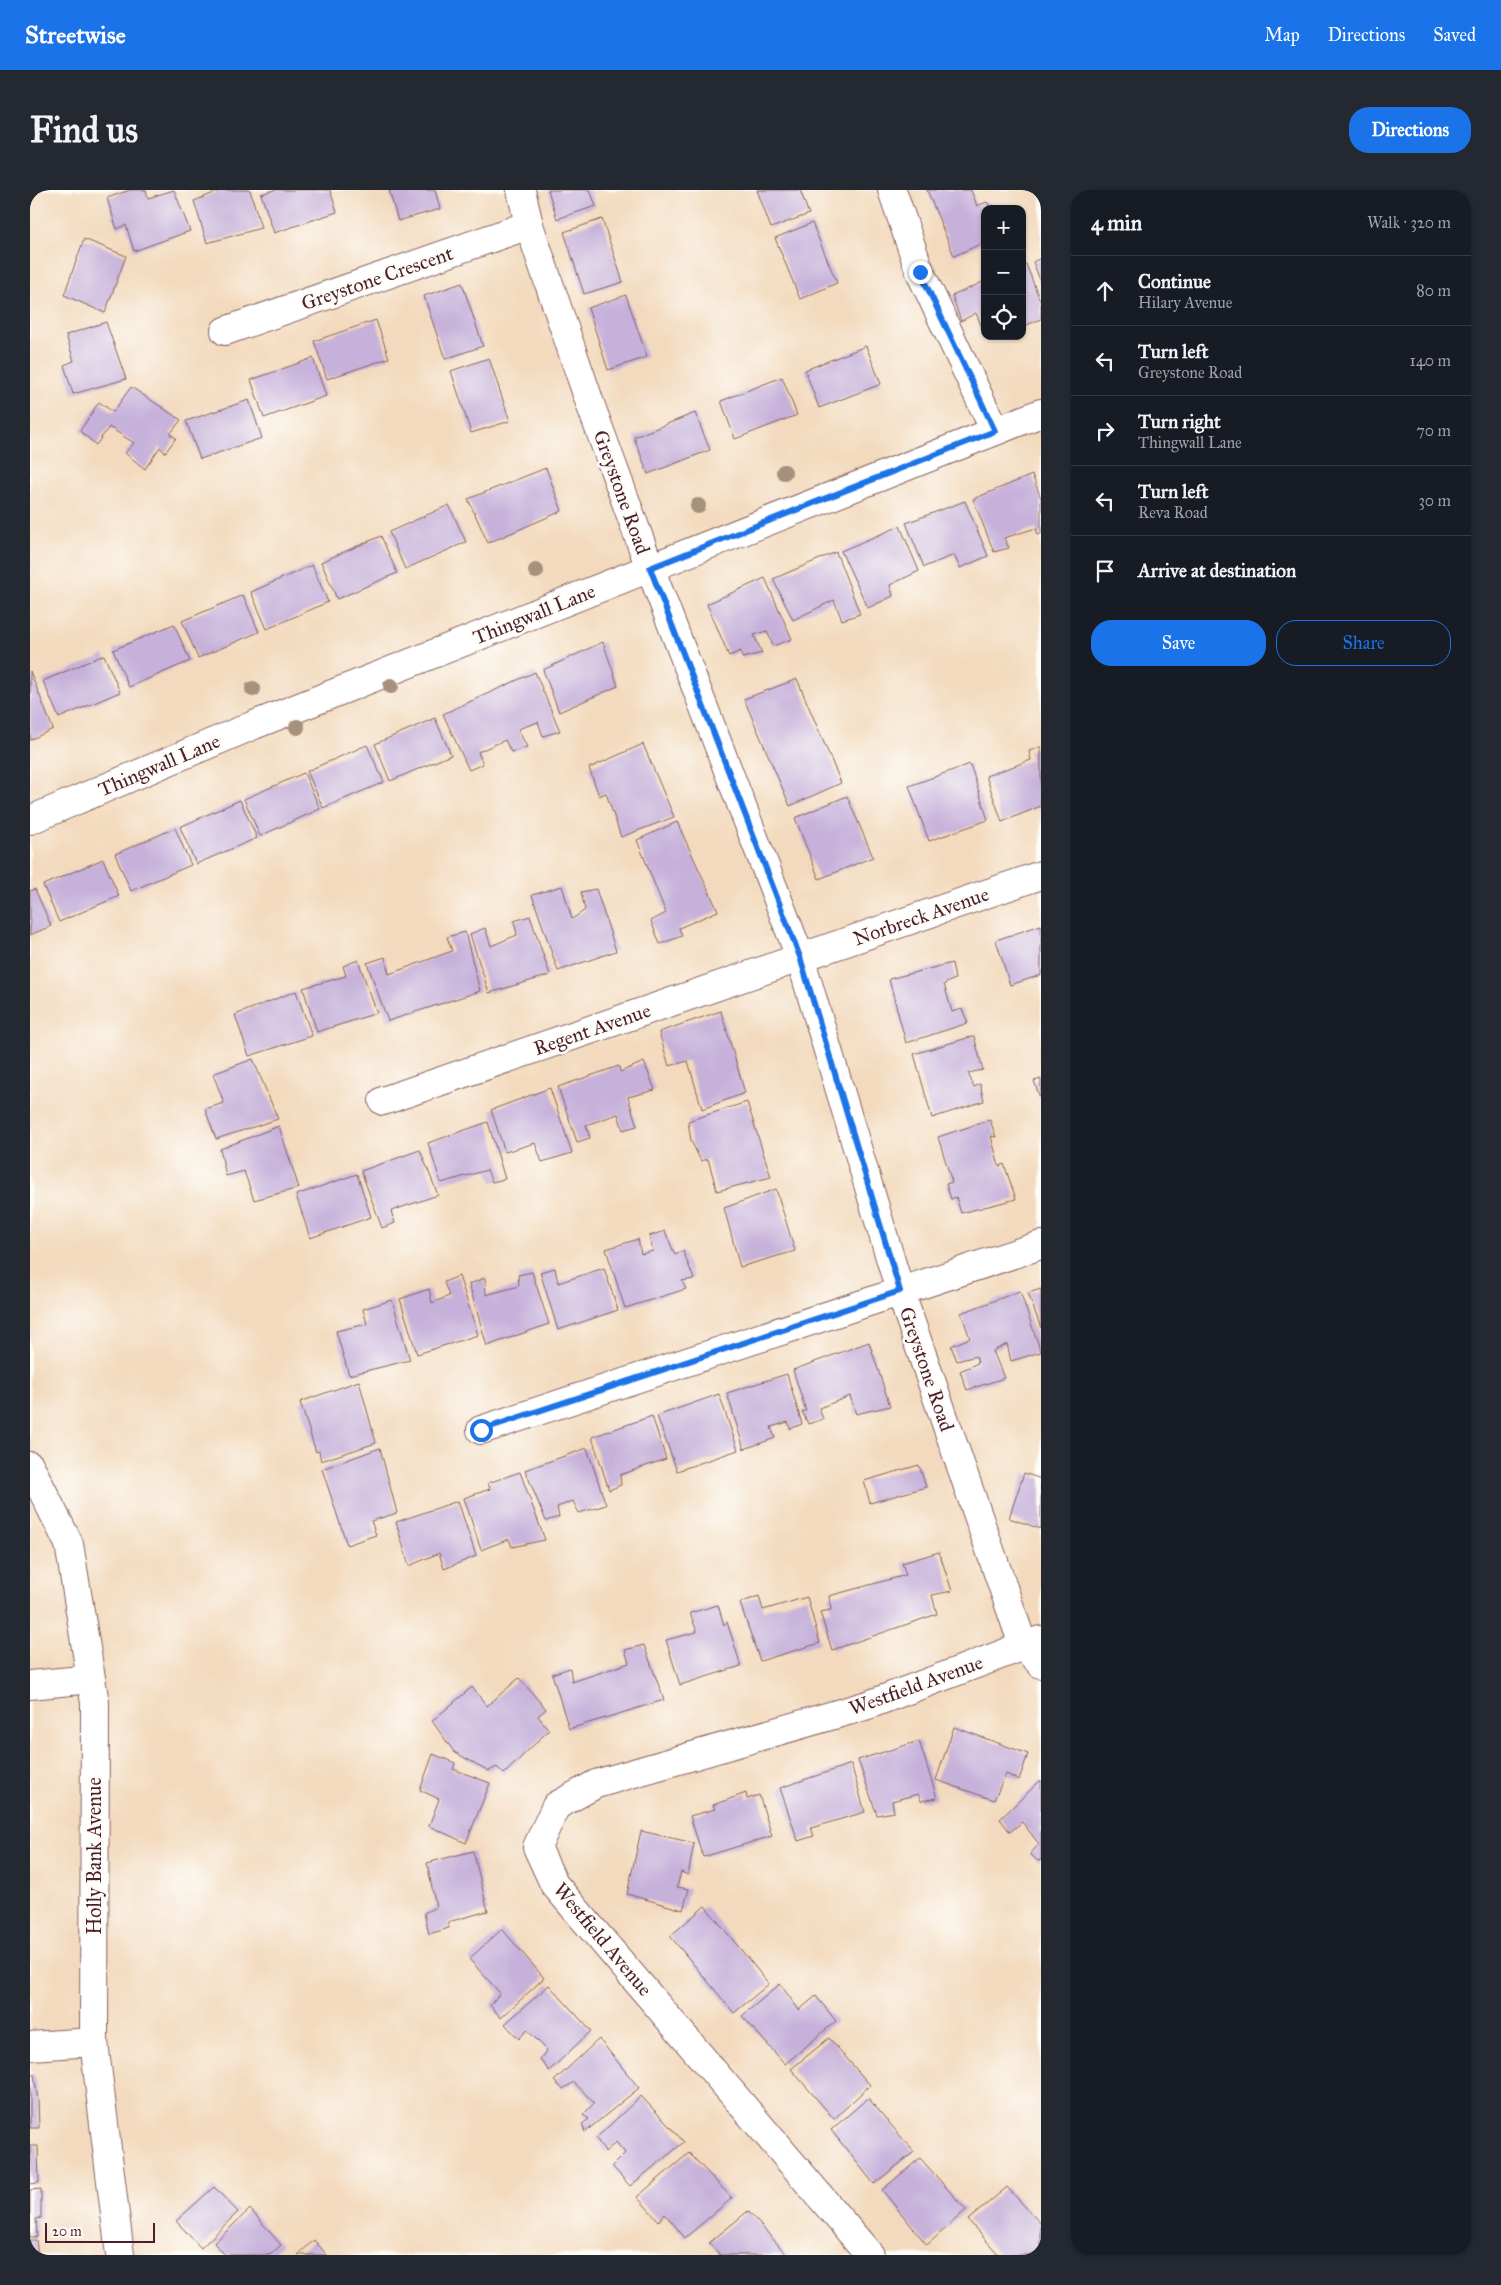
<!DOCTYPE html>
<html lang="en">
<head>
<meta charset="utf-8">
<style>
  :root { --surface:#171b24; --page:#242831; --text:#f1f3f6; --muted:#9ea1a6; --line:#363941; --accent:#1a73e8 }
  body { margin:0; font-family:"IM FELL Great Primer",serif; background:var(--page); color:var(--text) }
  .controls { position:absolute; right:15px; top:15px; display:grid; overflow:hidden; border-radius:10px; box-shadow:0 1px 4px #0004 }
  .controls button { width:45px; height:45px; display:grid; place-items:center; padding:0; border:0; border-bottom:1px solid var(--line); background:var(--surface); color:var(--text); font:25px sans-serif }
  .scale { position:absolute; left:15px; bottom:12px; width:110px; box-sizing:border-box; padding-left:5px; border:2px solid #4a1f2b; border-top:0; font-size:14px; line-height:18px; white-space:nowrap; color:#4a1f2b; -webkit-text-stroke:4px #fdfcf7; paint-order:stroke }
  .stop { position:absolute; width:15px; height:15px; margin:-11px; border:4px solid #1a73e8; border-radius:50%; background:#fff }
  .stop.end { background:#1a73e8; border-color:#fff; box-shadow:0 1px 5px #0008 }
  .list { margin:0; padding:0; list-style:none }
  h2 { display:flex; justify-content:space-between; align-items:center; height:65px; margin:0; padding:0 20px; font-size:21px }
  h2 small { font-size:16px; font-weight:400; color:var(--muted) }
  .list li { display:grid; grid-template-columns:32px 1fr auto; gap:15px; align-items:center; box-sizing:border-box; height:70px; padding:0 20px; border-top:1px solid var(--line) }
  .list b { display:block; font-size:19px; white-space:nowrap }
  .list p { margin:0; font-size:16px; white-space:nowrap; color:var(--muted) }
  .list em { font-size:16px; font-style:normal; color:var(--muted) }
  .actions { display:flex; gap:10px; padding:15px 20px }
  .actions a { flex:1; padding:11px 0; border:1px solid var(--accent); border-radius:20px; text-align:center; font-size:18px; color:var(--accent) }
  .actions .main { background:var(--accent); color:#fff }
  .icon { flex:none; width:28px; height:28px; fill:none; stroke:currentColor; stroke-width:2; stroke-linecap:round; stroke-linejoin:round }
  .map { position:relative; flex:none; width:1011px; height:2065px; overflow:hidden; border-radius:20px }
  header { display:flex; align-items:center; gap:30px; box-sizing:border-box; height:70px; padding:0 25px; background:var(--accent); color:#fff }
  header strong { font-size:24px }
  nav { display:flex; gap:28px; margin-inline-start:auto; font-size:18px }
  .intro { display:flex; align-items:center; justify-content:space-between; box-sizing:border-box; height:120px; padding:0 30px }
  h1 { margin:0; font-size:35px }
  .button { padding:12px 22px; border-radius:20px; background:var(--accent); color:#fff; font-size:18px; font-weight:700 }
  main { display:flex; gap:30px; padding:0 30px }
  aside { flex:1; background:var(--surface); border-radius:20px; box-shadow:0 1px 4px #0004 }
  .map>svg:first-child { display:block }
  .building { fill:#c6b1da }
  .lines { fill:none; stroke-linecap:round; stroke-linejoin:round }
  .minor-casing { stroke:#85605e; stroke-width:30 }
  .minor { stroke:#fff; stroke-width:28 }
  .tree { fill:#a5917b }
  .route { stroke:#1a73e8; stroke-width:6 }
  .labels { text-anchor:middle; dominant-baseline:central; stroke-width:5; stroke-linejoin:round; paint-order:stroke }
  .street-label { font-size:20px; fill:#4a1f2b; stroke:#fdfcf7 }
</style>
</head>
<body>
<header>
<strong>Streetwise</strong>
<nav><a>Map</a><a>Directions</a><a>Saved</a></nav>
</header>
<div class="intro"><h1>Find us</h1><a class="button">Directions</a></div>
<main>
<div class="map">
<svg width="1011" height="2065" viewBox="0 0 1011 2065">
  <rect width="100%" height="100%" fill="#fdfcf7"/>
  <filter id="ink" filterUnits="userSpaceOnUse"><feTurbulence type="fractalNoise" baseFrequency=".02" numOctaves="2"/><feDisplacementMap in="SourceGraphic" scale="10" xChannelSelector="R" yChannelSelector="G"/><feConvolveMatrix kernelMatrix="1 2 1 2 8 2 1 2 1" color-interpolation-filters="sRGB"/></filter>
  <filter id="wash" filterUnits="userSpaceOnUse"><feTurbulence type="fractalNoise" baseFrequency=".0096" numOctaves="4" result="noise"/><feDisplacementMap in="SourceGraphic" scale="20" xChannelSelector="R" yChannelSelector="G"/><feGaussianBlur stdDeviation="1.12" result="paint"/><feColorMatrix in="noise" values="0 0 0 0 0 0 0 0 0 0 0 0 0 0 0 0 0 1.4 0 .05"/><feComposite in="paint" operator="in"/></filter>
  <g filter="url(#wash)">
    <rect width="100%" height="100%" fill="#f3dabe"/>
    <g id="blocks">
      <g class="building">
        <path d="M100 0H116L118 8 144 0 160 41 104 61 96 35 87 39 77 8Z"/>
        <path d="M192 0H220L231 38 177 53 164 11Z"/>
        <path d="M244 0H300L307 22 244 43 231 4Z"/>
        <path d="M359 0H405L410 19 368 31Z"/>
        <path d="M518 0H560L566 16 527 29Z"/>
        <path d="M727 0H770L779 24 741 38Z"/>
        <path d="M897 0H941L947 16 957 12 961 19H955V52L924 66Z"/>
        <path d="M572 29 593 92 554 104 534 42Z"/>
        <path d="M782 33 807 93 770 109 745 48Z"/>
        <path d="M54 49 96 66 75 123 34 105Z"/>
        <path d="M1011 68V93L1003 72Z"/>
        <path d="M996 74 1011 113V129L992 137V75Z"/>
        <path d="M955 91V145L946 123 931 131 922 106Z"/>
        <path d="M432 93 453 156 415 169 394 106Z"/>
        <path d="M596 105 617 167 578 180 558 118Z"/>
        <path d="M346 130 359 168 297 189 284 151Z"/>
        <path d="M76 132 96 189 43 204 34 175 44 171 36 145Z"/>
        <path d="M836 156 851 194 789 218 775 180Z"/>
        <path d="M283 168 296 206 234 228 221 190Z"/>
        <path d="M459 168 480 231 441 243 421 181Z"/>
        <path d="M752 187 767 225 705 249 691 211Z"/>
        <path d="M101 197 151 230 140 244 146 248 135 263 130 257 115 279 95 263 104 253 79 237 66 255 50 241 69 212 83 222Z"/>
        <path d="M219 210 232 248 170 269 156 231Z"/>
        <path d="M665 223 680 260 618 284 604 247Z"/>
        <path d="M516 278 532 321 458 353 438 309Z"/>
        <path d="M1002 285 1011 308V344L1008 345 1006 338 974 348 979 358 964 362 943 309Z"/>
        <path d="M935 311 958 366 930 378 924 365 894 377 876 333Z"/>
        <path d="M419 315 436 352 375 379 359 342Z"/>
        <path d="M870 336 889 381 860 395 863 406 838 418 811 361Z"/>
        <path d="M351 346 367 383 307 409 291 372Z"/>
        <path d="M806 362 830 424 812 430 804 410 763 430 743 389Z"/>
        <path d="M282 375 298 412 237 439 221 402Z"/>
        <path d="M735 388 762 449 743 456 737 441 724 445 732 463 712 468 711 461 699 466 677 414Z"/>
        <path d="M213 405 229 442 168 468 152 431Z"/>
        <path d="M144 434 160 471 99 497 83 460Z"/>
        <path d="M573 452 588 496 529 522 513 480Z"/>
        <path d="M74 465 90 502 29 528 13 491Z"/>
        <path d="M0 481 23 539 0 550Z"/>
        <path d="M505 482 530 541 513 546 508 532 488 539 497 557 481 562 475 550 448 562 453 574 439 580 413 524Z"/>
        <path d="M767 489 811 593 760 616 714 509Z"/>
        <path d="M405 528 421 565 360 591 345 554Z"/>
        <path d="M613 554 644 627 591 647 576 603 569 606 559 578Z"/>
        <path d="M337 555 354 592 293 618 277 581Z"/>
        <path d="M1011 557V616L972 632 956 586 1001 570 999 561Z"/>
        <path d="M940 574 958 630 899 651 879 596Z"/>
        <path d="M274 583 290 619 230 646 214 609Z"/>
        <path d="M817 606 843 667 789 689 765 628Z"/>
        <path d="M210 610 227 648 166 674 150 637Z"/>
        <path d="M647 632 688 721 649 738 652 746 630 754 621 731 636 723 607 650Z"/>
        <path d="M145 638 161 675 101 701 85 664Z"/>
        <path d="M73 669 89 706 29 732 13 695Z"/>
        <path d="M532 696 542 729 555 720 551 702 566 699 586 761 528 781 502 705Z"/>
        <path d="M5 699 21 736 0 745V701Z"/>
        <path d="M500 726 520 785 459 803 440 744 455 738 461 756 487 745 484 731Z"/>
        <path d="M1011 735V785L980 795 966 750Z"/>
        <path d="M435 742 450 801 358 831 337 773 355 767 359 784 422 761 417 747Z"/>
        <path d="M328 770 347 823 287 842 273 798 316 786 313 776Z"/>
        <path d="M922 773 925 789 914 794 922 822 932 819 938 833 876 853 859 789Z"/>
        <path d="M266 801 282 846 219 866 205 825Z"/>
        <path d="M691 821 715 903 672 919 658 871 639 876 629 842Z"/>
        <path d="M944 846 953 880 938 883 944 897 950 894 954 911 902 928 884 864Z"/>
        <path d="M223 869 248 929 186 949 175 919 194 913 183 884Z"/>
        <path d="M614 872 625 900 598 907 607 936 593 940 588 924 556 935 560 948 547 952 528 897 589 876 590 882Z"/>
        <path d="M1011 889V911L1004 891Z"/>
        <path d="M520 898 542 963 512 972 505 953 475 962 461 920Z"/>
        <path d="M717 912 741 987 687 1001 678 969 671 971 661 951 658 931Z"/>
        <path d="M960 930 966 947 961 946 969 976 974 974 986 1009 931 1023 926 1007 921 1009 916 994 922 992 908 947Z"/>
        <path d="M458 932 475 989 462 992 457 980 411 993 398 953Z"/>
        <path d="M249 936 269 998 224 1010 214 981 196 986 190 959Z"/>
        <path d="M390 960 408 1005 361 1021 365 1033 352 1038 331 981Z"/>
        <path d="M327 984 341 1027 280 1048 266 1005Z"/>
        <path d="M746 999 765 1061 710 1077 694 1018Z"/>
        <path d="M635 1041 645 1065 653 1061 664 1089 652 1091 656 1099 595 1118 576 1059 608 1049 611 1064 623 1061 619 1046Z"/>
        <path d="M525 1078 528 1093 574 1078 588 1120 528 1140 510 1082Z"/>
        <path d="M502 1082 519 1134 457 1156 439 1094 455 1088 456 1105 489 1096 488 1085Z"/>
        <path d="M429 1086 448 1145 387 1164 370 1109 399 1099 402 1113 419 1106 414 1092Z"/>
        <path d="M1011 1099V1138L998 1103Z"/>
        <path d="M990 1101 1011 1162 981 1171 977 1154 963 1161 974 1188 937 1200 930 1181 948 1173 946 1166 927 1171 921 1156 940 1148 931 1123Z"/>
        <path d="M362 1110 380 1170 319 1185 306 1141 337 1134 333 1119Z"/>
        <path d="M839 1152 860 1216 826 1224 820 1206 789 1218 793 1229 778 1234 772 1221H776L763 1180Z"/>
        <path d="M757 1184 772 1234 760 1239 758 1232 741 1237 745 1248 714 1259 697 1203Z"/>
        <path d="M329 1191 346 1253 291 1271 289 1261 286 1262 270 1212Z"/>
        <path d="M689 1204 708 1260 647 1281 627 1226Z"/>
        <path d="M622 1226 636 1269 590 1285 591 1295 579 1300 562 1247Z"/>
        <path d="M350 1258 367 1323 341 1331 346 1345 317 1355 292 1279Z"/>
        <path d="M557 1258 576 1315 549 1323 543 1311 527 1317 529 1327 516 1331 495 1280Z"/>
        <path d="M889 1275 896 1297 840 1313 834 1291Z"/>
        <path d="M490 1282 515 1350 482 1357 479 1349 451 1360 434 1308 460 1299 458 1293Z"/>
        <path d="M994 1283 1011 1289V1339L979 1328Z"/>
        <path d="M428 1311 446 1366 414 1379 409 1363 379 1376 366 1332Z"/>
        <path d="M909 1362 922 1401 902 1405 907 1424 802 1460 790 1422 801 1420 799 1406 876 1385 872 1373Z"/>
        <path d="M729 1406 733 1420 777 1407 790 1453 730 1471 710 1413Z"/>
        <path d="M688 1415 694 1435 697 1432 711 1476 650 1495 636 1450 667 1442 660 1423Z"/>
        <path d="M614 1455 634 1510 539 1539 522 1484 540 1478 542 1492 599 1473 595 1460Z"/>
        <path d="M489 1488 516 1519 508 1526 519 1540 474 1584 467 1577 459 1581 424 1562 402 1531 442 1497 457 1516Z"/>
        <path d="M924 1537 998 1564 989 1590 976 1584 964 1610 906 1590Z"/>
        <path d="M889 1551 907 1608 891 1611 888 1604 862 1611 864 1622 847 1625 828 1570Z"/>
        <path d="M403 1564 425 1573 423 1579 460 1593 436 1653 399 1636 409 1609 390 1600Z"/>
        <path d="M821 1574 835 1622 781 1638 784 1646 768 1651 750 1598Z"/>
        <path d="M1011 1590V1670L1008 1671 1000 1664 1009 1654 992 1632 980 1642 970 1629Z"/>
        <path d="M716 1603 717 1609 729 1605 742 1646 673 1667 660 1626 685 1619 683 1615Z"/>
        <path d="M611 1641 664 1653 658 1685 651 1682 647 1697 659 1699 653 1720 597 1704Z"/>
        <path d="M443 1661 458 1721 418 1732 419 1738 399 1744 394 1723 406 1717 397 1673Z"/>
        <path d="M675 1716 739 1794 704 1823 640 1746Z"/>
        <path d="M472 1739 514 1788 471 1828 460 1815 470 1803 439 1769Z"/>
        <path d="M750 1794 769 1820 786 1806 806 1831 755 1874 712 1826Z"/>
        <path d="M519 1795 561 1841 519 1881 510 1869 517 1860 497 1840 489 1849 475 1834Z"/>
        <path d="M799 1848 840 1895 804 1929 761 1879Z"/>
        <path d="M569 1849 609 1898 555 1942 552 1934 559 1929 553 1925 564 1913 544 1892 533 1899 524 1891Z"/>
        <path d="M4 1884 8 1910 9 1938H0V1885Z"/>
        <path d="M611 1906 654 1952 600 1996 582 1976 595 1963 586 1952 575 1962 566 1948Z"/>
        <path d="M838 1908 884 1962 844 1994 801 1940Z"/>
        <path d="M0 1956H8L9 1993 0 1994Z"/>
        <path d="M659 1963 702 2008 655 2048 635 2024 629 2031 607 2007Z"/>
        <path d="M890 1968 936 2020 897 2055 852 2000Z"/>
        <path d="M184 1997 208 2022 171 2058 146 2031Z"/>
        <path d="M977 1997 1011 2034V2060L1005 2065H969L938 2030Z"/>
        <path d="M11 1999V2028L6 2029 7 2047H0V2000Z"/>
        <path d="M220 2019 251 2055 240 2065H195L184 2053Z"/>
        <path d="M718 2021 757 2065H690L679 2053Z"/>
        <path d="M0 2050H6L8 2065H0Z"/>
        <path d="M284 2050 297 2065H268Z"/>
      </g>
    </g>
  </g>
  <g filter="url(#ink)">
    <use href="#blocks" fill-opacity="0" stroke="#85605e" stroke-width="1"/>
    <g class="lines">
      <g class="minor-casing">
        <g id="minor">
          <path d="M491 0 499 35 562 219 620 378 770 767 870 1101 993 1455 1011 1474"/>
          <path d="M862 0 890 82 965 241"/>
          <path d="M195 141 499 35"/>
          <path d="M0 630 224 535 1011 223"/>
          <path d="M353 911 1011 685"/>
          <path d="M451 1240 1011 1055"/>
          <path d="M0 1276 39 1354 65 1513 64 1852 90 2065"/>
          <path d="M0 1495 61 1489"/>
          <path d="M0 1856 64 1852"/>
          <path d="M840 2065 524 1694 507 1657 526 1616 566 1594 838 1515 1010 1450"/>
        </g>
      </g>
      <use href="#minor" class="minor"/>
    </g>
    <g class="tree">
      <circle cx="754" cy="282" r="8"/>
      <circle cx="668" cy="316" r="8"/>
      <circle cx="506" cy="381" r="8"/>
      <circle cx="361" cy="496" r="8"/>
      <circle cx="223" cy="499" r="8"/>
      <circle cx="267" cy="537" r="8"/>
    </g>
  </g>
  <g class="lines" filter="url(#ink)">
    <path class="route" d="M451 1240 870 1101 770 767 620 378 965 241 890 82"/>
  </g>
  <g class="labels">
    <g class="street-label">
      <text transform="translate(347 88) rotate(-19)">Greystone Crescent</text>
      <text transform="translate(592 302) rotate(70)">Greystone Road</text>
      <text transform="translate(504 424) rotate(-22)">Thingwall Lane</text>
      <text transform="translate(129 575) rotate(-23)">Thingwall Lane</text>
      <text transform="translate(891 726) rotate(-19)">Norbreck Avenue</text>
      <text transform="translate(562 839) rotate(-19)">Regent Avenue</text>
      <text transform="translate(897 1179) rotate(71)">Greystone Road</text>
      <text transform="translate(886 1495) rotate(-20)">Westfield Avenue</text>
      <text transform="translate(64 1666) rotate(-90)">Holly Bank Avenue</text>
      <text transform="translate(573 1749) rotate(50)">Westfield Avenue</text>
    </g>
  </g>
</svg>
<div class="controls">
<button>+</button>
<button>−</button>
<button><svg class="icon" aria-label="locate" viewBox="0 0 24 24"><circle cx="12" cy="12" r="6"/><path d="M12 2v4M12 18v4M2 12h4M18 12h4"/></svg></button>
</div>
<div class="scale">20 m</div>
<div class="stop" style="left:451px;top:1240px"></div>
<div class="stop end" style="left:890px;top:82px"></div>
</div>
<aside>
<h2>4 min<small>Walk · 320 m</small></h2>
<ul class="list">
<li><svg class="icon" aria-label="ahead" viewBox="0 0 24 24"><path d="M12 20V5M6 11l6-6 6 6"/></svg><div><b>Continue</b><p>Hilary Avenue</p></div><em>80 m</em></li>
<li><svg class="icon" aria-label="left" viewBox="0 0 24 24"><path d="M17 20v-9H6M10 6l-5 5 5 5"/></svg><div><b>Turn left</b><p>Greystone Road</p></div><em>140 m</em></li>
<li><svg class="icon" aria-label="right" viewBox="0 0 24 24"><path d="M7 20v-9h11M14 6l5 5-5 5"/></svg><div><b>Turn right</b><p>Thingwall Lane</p></div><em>70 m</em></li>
<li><svg class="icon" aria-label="left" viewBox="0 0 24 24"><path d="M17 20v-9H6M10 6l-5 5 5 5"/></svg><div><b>Turn left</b><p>Reva Road</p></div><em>30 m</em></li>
<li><svg class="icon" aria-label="arrive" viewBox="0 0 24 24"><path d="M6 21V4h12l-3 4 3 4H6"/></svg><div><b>Arrive at destination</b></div></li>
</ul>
<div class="actions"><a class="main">Save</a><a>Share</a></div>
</aside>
</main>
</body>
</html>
